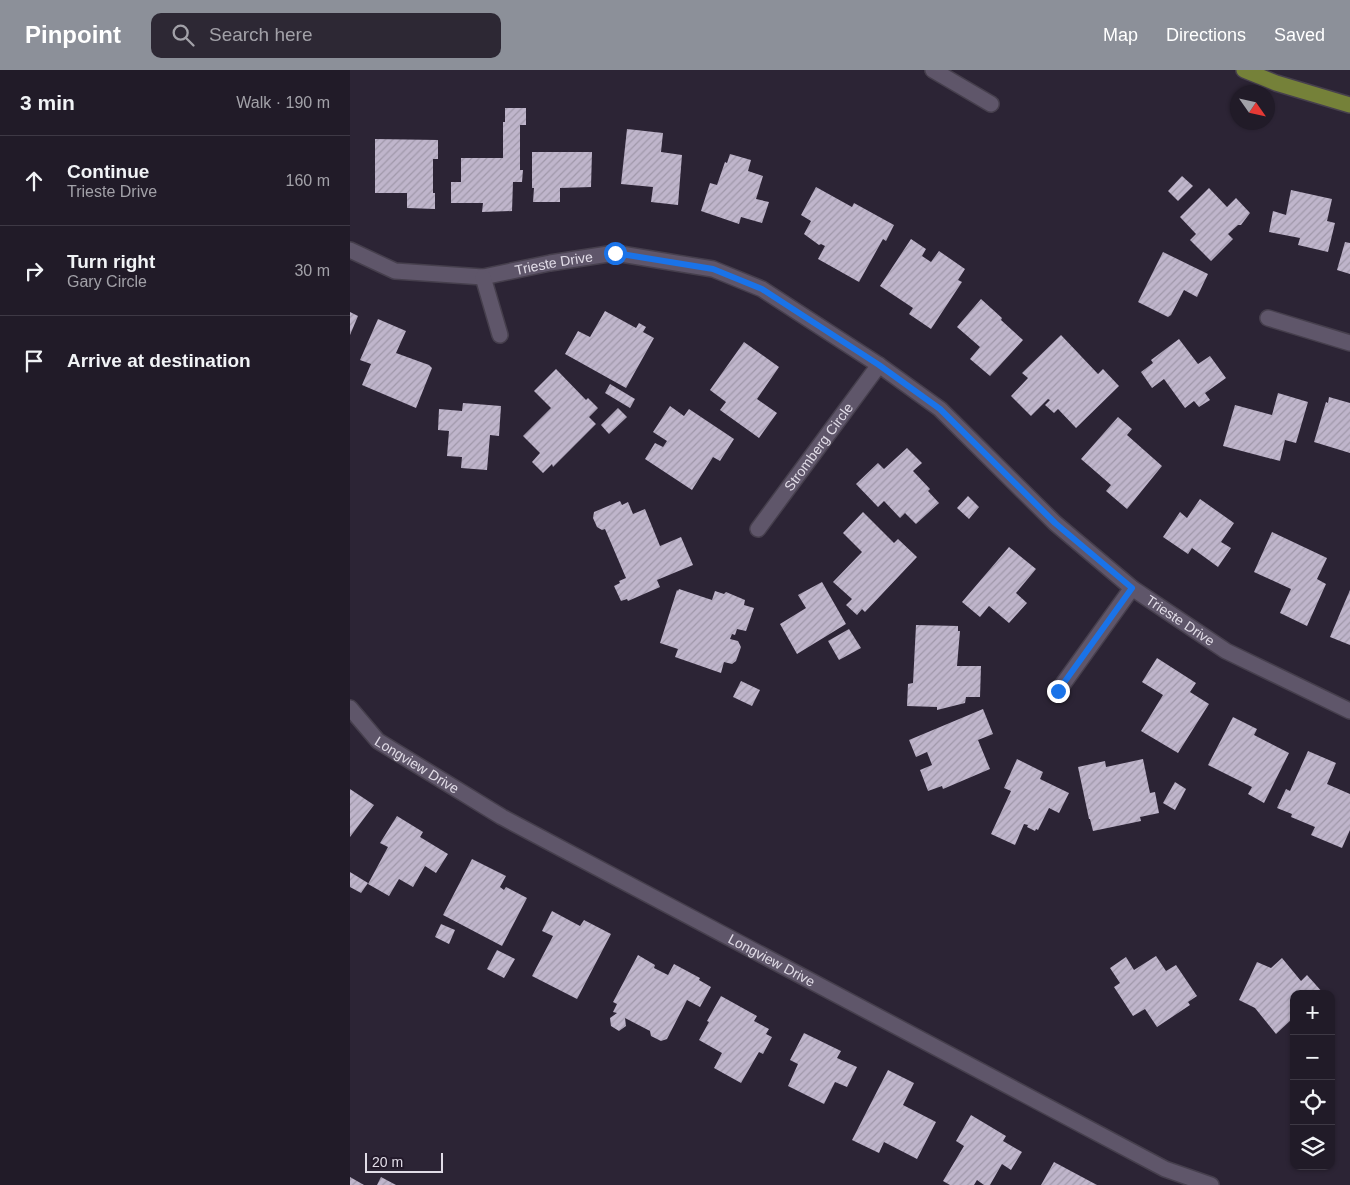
<!DOCTYPE html>
<html lang="en">
<head>
<meta charset="utf-8">
<style>
  :root { --surface:#211b28; --page:#2d2834; --text:#f1f3f6; --muted:#a2a1a8; --line:#3e3945; --accent:#8c9099 }
  body { margin:0; font-family:Helvetica,sans-serif; background:var(--page); color:var(--text) }
  .controls { position:absolute; right:15px; bottom:15px; display:grid; overflow:hidden; border-radius:10px; box-shadow:0 1px 4px #0004 }
  .controls button { width:45px; height:45px; display:grid; place-items:center; padding:0; border:0; border-bottom:1px solid var(--line); background:var(--surface); color:var(--text); font:25px sans-serif }
  .compass { position:absolute; left:880px; top:15px; width:45px; height:45px; border-radius:50%; background:var(--surface); box-shadow:0 1px 4px #0004; rotate:124deg }
  .scale { position:absolute; left:15px; bottom:12px; width:78px; box-sizing:border-box; padding-left:5px; border:2px solid #e1dce7; border-top:0; font-size:14px; line-height:18px; white-space:nowrap; color:#e1dce7; -webkit-text-stroke:4px #231a2b; paint-order:stroke }
  .stop { position:absolute; width:15px; height:15px; margin:-11px; border:4px solid #1a73e8; border-radius:50%; background:#fff }
  .stop.end { background:#1a73e8; border-color:#fff; box-shadow:0 1px 5px #0008 }
  .list { margin:0; padding:0; list-style:none }
  h2 { display:flex; justify-content:space-between; align-items:center; height:65px; margin:0; padding:0 20px; font-size:21px }
  h2 small { font-size:16px; font-weight:400; color:var(--muted) }
  .list li { display:grid; grid-template-columns:32px 1fr auto; gap:15px; align-items:center; box-sizing:border-box; height:90px; padding:0 20px; border-top:1px solid var(--line) }
  .list b { display:block; font-size:19px; white-space:nowrap }
  .list p { margin:0; font-size:16px; white-space:nowrap; color:var(--muted) }
  .list em { font-size:16px; font-style:normal; color:var(--muted) }
  .icon { flex:none; width:28px; height:28px; fill:none; stroke:currentColor; stroke-width:2; stroke-linecap:round; stroke-linejoin:round }
  .map { position:relative; flex:none; width:1000px; height:1115px; overflow:hidden }
  header { display:flex; align-items:center; gap:30px; box-sizing:border-box; height:70px; padding:0 25px; background:var(--accent); color:#fff }
  header strong { font-size:24px }
  nav { display:flex; gap:28px; margin-inline-start:auto; font-size:18px }
  .search { width:350px; height:45px; background:var(--page); display:flex; align-items:center; gap:12px; box-sizing:border-box; padding:0 18px; border-radius:10px; color:var(--muted); font-size:19px }
  main { display:flex }
  aside { flex:1; background:var(--surface) }
  .map>svg:first-child { display:block }
  .building { fill:url(#building-hatch) }
  .lines { fill:none; stroke-linecap:round; stroke-linejoin:round }
  .minor-casing { stroke:#463f4d; stroke-width:18 }
  .major-casing { stroke:#463f4d; stroke-width:18 }
  .minor { stroke:#5f566a; stroke-width:15 }
  .major { stroke:#758139; stroke-width:15 }
  .route { stroke:#1a73e8; stroke-width:6 }
  .labels { text-anchor:middle; dominant-baseline:central; stroke-width:5; stroke-linejoin:round; paint-order:stroke }
  .street-label { font-size:14px; fill:#e1dce7; stroke:#231a2b }
</style>
</head>
<body>
<header>
<strong>Pinpoint</strong>
<div class="search"><svg class="icon" aria-label="search" viewBox="0 0 24 24"><circle cx="10" cy="10" r="6"/><path d="M15 15l6 6"/></svg>Search here</div>
<nav><a>Map</a><a>Directions</a><a>Saved</a></nav>
</header>
<main>
<aside>
<h2>3 min<small>Walk · 190 m</small></h2>
<ul class="list">
<li><svg class="icon" aria-label="ahead" viewBox="0 0 24 24"><path d="M12 20V5M6 11l6-6 6 6"/></svg><div><b>Continue</b><p>Trieste Drive</p></div><em>160 m</em></li>
<li><svg class="icon" aria-label="right" viewBox="0 0 24 24"><path d="M7 20v-9h11M14 6l5 5-5 5"/></svg><div><b>Turn right</b><p>Gary Circle</p></div><em>30 m</em></li>
<li><svg class="icon" aria-label="arrive" viewBox="0 0 24 24"><path d="M6 21V4h12l-3 4 3 4H6"/></svg><div><b>Arrive at destination</b></div></li>
</ul>
</aside>
<div class="map">
<svg width="1000" height="1115" viewBox="0 0 1000 1115">
  <defs>
    <pattern id="building-hatch" width="6" height="6" patternUnits="userSpaceOnUse" patternTransform="scale(1.25)"><rect width="6" height="6" fill="#bfb5cb"/><path d="M-1 1l2-2M0 6l6-6M5 7l2-2" fill="none" stroke="#a098aa"/></pattern>
  </defs>
  <rect width="100%" height="100%" fill="#2c2435"/>
  <g class="building">
    <path d="M155 38H176V55H170V100H173L172 112H163L162 141 132 142 133 133H101V112H111V88H153V52H155Z"/>
    <path d="M277 59 313 63 311 82 332 85 328 135 301 132 303 117 271 114Z"/>
    <path d="M25 69 88 70V89H83V123H85V139L57 138V123H25Z"/>
    <path d="M182 82H242L241 117 210 118V132H183L184 118H182Z"/>
    <path d="M380 84 401 90 398 101 413 106 406 129 419 132 412 153 391 147 389 154 351 141 360 113 367 115 375 92 377 93Z"/>
    <path d="M832 106 843 116 828 131 818 121Z"/>
    <path d="M466 117 502 137 504 133 544 155 536 171 533 169 509 212 468 189 475 176 471 174 469 175 454 164 461 151 451 145Z"/>
    <path d="M859 118 877 137 886 128 900 143 891 155H888L878 164 883 169 861 191 840 170 846 164 830 147Z"/>
    <path d="M941 120 982 129 977 151 985 153 978 182 948 175 950 168 919 162 923 141 936 145Z"/>
    <path d="M561 169 576 179 572 186 581 192 589 181 615 199 608 210 612 212 581 259 559 244 563 238 530 216Z"/>
    <path d="M995 172 1000 173V204L987 200Z"/>
    <path d="M813 182 858 204 847 227 834 220 821 245 818 247 788 232Z"/>
    <path d="M631 229 652 248 651 250 673 270 640 306 620 289 630 277 607 257Z"/>
    <path d="M255 241 286 258 289 253 296 257 293 262 304 268 276 318 215 284 228 261 240 267Z"/>
    <path d="M0 242 8 246 0 265Z"/>
    <path d="M28 249 56 261 46 283 79 295 82 298 66 338 12 315 21 294 10 290Z"/>
    <path d="M711 265 748 304 753 299 769 316 726 358 708 339 704 343 695 335 700 330 698 329 681 346 661 326 678 308 672 303Z"/>
    <path d="M829 269 848 294 860 286 876 308 855 323 860 330 849 337 844 331 835 338 814 309 802 318 791 302 803 293 801 290Z"/>
    <path d="M394 272 429 297 407 329 427 343 409 368 370 340 376 332 360 320Z"/>
    <path d="M206 299 236 330 238 328 248 338 239 347 246 354 203 397 202 394 193 403 182 392 190 383 173 366 201 338 184 321Z"/>
    <path d="M260 314 285 329 280 338 255 323Z"/>
    <path d="M928 323 958 332 946 373 935 370 930 391 873 376 885 335 922 345Z"/>
    <path d="M979 327 1000 333V383L964 372 976 332 978 333Z"/>
    <path d="M113 333 151 336 149 366 140 365 137 400 111 398 112 387 97 386 99 361 88 360 89 339 112 341Z"/>
    <path d="M320 336 334 346 339 339 384 369 370 391 363 387 342 420 295 389 305 373 313 377 317 371 303 362Z"/>
    <path d="M268 338 277 347 259 364 251 355Z"/>
    <path d="M768 347 782 359 777 365 812 396 777 439 756 421 761 415 731 389Z"/>
    <path d="M557 378 572 393 563 401 580 419 578 421 589 433 566 454 555 443 550 448 534 431 528 437 506 414 528 393 534 399Z"/>
    <path d="M618 426 629 437 619 449 607 438Z"/>
    <path d="M850 429 884 453 871 472 881 478 868 497 842 478 838 484 813 467 830 442 837 448Z"/>
    <path d="M270 431 272 435 278 432 283 444 295 439 310 476 331 467 343 495 307 510 310 517 278 531 277 529 271 531 264 516 270 513 269 511 276 508 255 459 252 460 247 457 243 448 244 442Z"/>
    <path d="M513 442 544 473 548 469 567 487 515 542 512 539 507 545 496 535 502 529 483 512 512 482 493 463Z"/>
    <path d="M922 462 977 488 967 509 976 514 957 556 930 543 941 519 904 502Z"/>
    <path d="M659 477 686 499 666 523 677 533 659 553 639 536 630 547 612 532Z"/>
    <path d="M472 512 496 554 447 584 430 554 456 538 448 525Z"/>
    <path d="M329 519 362 530 365 521 374 524 376 522 395 530 394 535 404 538 396 561 387 559 385 565 382 564 380 569 388 571 391 577 386 591 382 594 374 592 371 603 325 587 328 579 310 573 327 520 328 521Z"/>
    <path d="M1000 520V575L980 567Z"/>
    <path d="M566 555 608 556V561H610L607 596H631L630 627H616L615 633 587 640V637L557 636 558 614 563 613Z"/>
    <path d="M499 559 511 578 489 590 478 571Z"/>
    <path d="M807 588 846 613 840 622 859 634 828 683 791 661 813 625 792 612Z"/>
    <path d="M391 611 410 620 402 636 383 627Z"/>
    <path d="M633 639 643 664 628 670 640 699 593 719 592 716 578 721 570 700 582 695 577 682 566 687 559 670Z"/>
    <path d="M883 647 907 659 904 665 939 683 914 733 898 724 902 717 858 695Z"/>
    <path d="M958 681 986 693 977 714 1000 724V760L992 778 961 765 965 757 941 747 942 744 927 738 936 719 940 721Z"/>
    <path d="M667 689 693 702 690 709 719 723 709 743 699 738 688 760 686 759 685 761 677 757 678 755 674 754 665 775 641 764 661 721 654 718Z"/>
    <path d="M793 689 800 723 805 722 809 743 790 747 791 751 743 761 740 749H739L728 697 755 691 756 697Z"/>
    <path d="M825 712 836 719 825 740 813 733Z"/>
    <path d="M0 719 24 735 0 767Z"/>
    <path d="M47 746 73 762 70 767 98 784 86 803 75 796 63 817 49 809 39 826 18 814 38 777 30 773Z"/>
    <path d="M122 789 156 806 150 817 154 820 156 817 177 828 152 876 93 845Z"/>
    <path d="M0 802 18 813 11 823 0 817Z"/>
    <path d="M202 841 230 856 234 850 261 864 227 929 182 906 203 866 192 861Z"/>
    <path d="M91 854 105 860 99 874 85 867Z"/>
    <path d="M147 880 165 889 154 908 137 899Z"/>
    <path d="M288 885 305 895 304 898 318 905 324 894 350 908 349 910 361 917 350 937 337 930 317 969 311 971 301 966 300 961 275 948 276 956 269 961 261 956 260 948 267 943 263 942 267 934 263 932Z"/>
    <path d="M806 886 816 901 826 895 847 926 838 932 840 935 807 957 795 939 783 946 764 917 770 913 760 898 776 887 784 900Z"/>
    <path d="M932 888 951 911 957 905 974 924H944V951L942 949 926 964 905 938 889 930 907 892 921 898Z"/>
    <path d="M371 926 407 946 404 951 419 959 416 964 422 967 413 984 409 982 391 1013 364 998 372 983 349 970 359 952 357 951Z"/>
    <path d="M454 963 491 981 487 988 507 997 497 1017 485 1012 474 1034 438 1016 448 994 440 990Z"/>
    <path d="M538 1000 564 1013 553 1035 586 1052 567 1089 534 1072 529 1083 502 1070Z"/>
    <path d="M621 1045 656 1066 653 1071 672 1082 661 1100 652 1094 640 1115H634L627 1110 624 1115H600L593 1111 614 1076 606 1071Z"/>
    <path d="M704 1092 747 1115H691Z"/>
    <path d="M0 1107 14 1115H0Z"/>
    <path d="M31 1107 46 1115H27Z"/>
  </g>
  <g class="lines">
    <g class="minor-casing">
      <g id="minor">
        <path d="M583 0 641 34"/>
        <path id="s1" d="M0 180 45 201 133 207 200 193 265 183 363 199 412 219 529 295 590 339 705 453 782 518 876 581 1000 641"/>
        <path d="M133 207 150 265"/>
        <path d="M918 248 1000 273"/>
        <path id="s2" d="M408 459 529 295"/>
        <path d="M708 621 782 518"/>
        <path id="s3" d="M0 638 28 671 152 747 815 1099 861 1115"/>
      </g>
    </g>
    <g class="major-casing">
      <path id="major" d="M894 0 926 13 1000 35"/>
    </g>
    <use href="#minor" class="minor"/>
    <use href="#major" class="major"/>
  </g>
  <g class="lines">
    <path class="route" d="M265 183 363 199 412 219 529 295 590 339 705 453 782 518 708 621"/>
  </g>
  <g class="labels">
    <g class="street-label">
      <text stroke="none"><textPath href="#s1" startOffset="210">Trieste Drive</textPath></text>
      <text stroke="none"><textPath href="#s2" startOffset="102">Stromberg Circle</textPath></text>
      <text stroke="none"><textPath href="#s1" startOffset="960">Trieste Drive</textPath></text>
      <text stroke="none"><textPath href="#s3" startOffset="89">Longview Drive</textPath></text>
      <text stroke="none"><textPath href="#s3" startOffset="494">Longview Drive</textPath></text>
    </g>
  </g>
</svg>
<div class="controls">
<button>+</button>
<button>−</button>
<button><svg class="icon" aria-label="locate" viewBox="0 0 24 24"><circle cx="12" cy="12" r="6"/><path d="M12 2v4M12 18v4M2 12h4M18 12h4"/></svg></button>
<button><svg class="icon" aria-label="layers" viewBox="0 0 24 24"><path d="M12 4l9 5-9 5-9-5zM3 14l9 5 9-5"/></svg></button>
</div>
<svg class="compass" viewBox="-18 -18 36 36"><path d="M0-13l5 13h-10z" fill="#e53935"/><path d="M0 13l5-13h-10z" fill="#a2a1a8"/></svg>
<div class="scale">20 m</div>
<div class="stop" style="left:265px;top:183px"></div>
<div class="stop end" style="left:708px;top:621px"></div>
</div>
</main>
</body>
</html>
